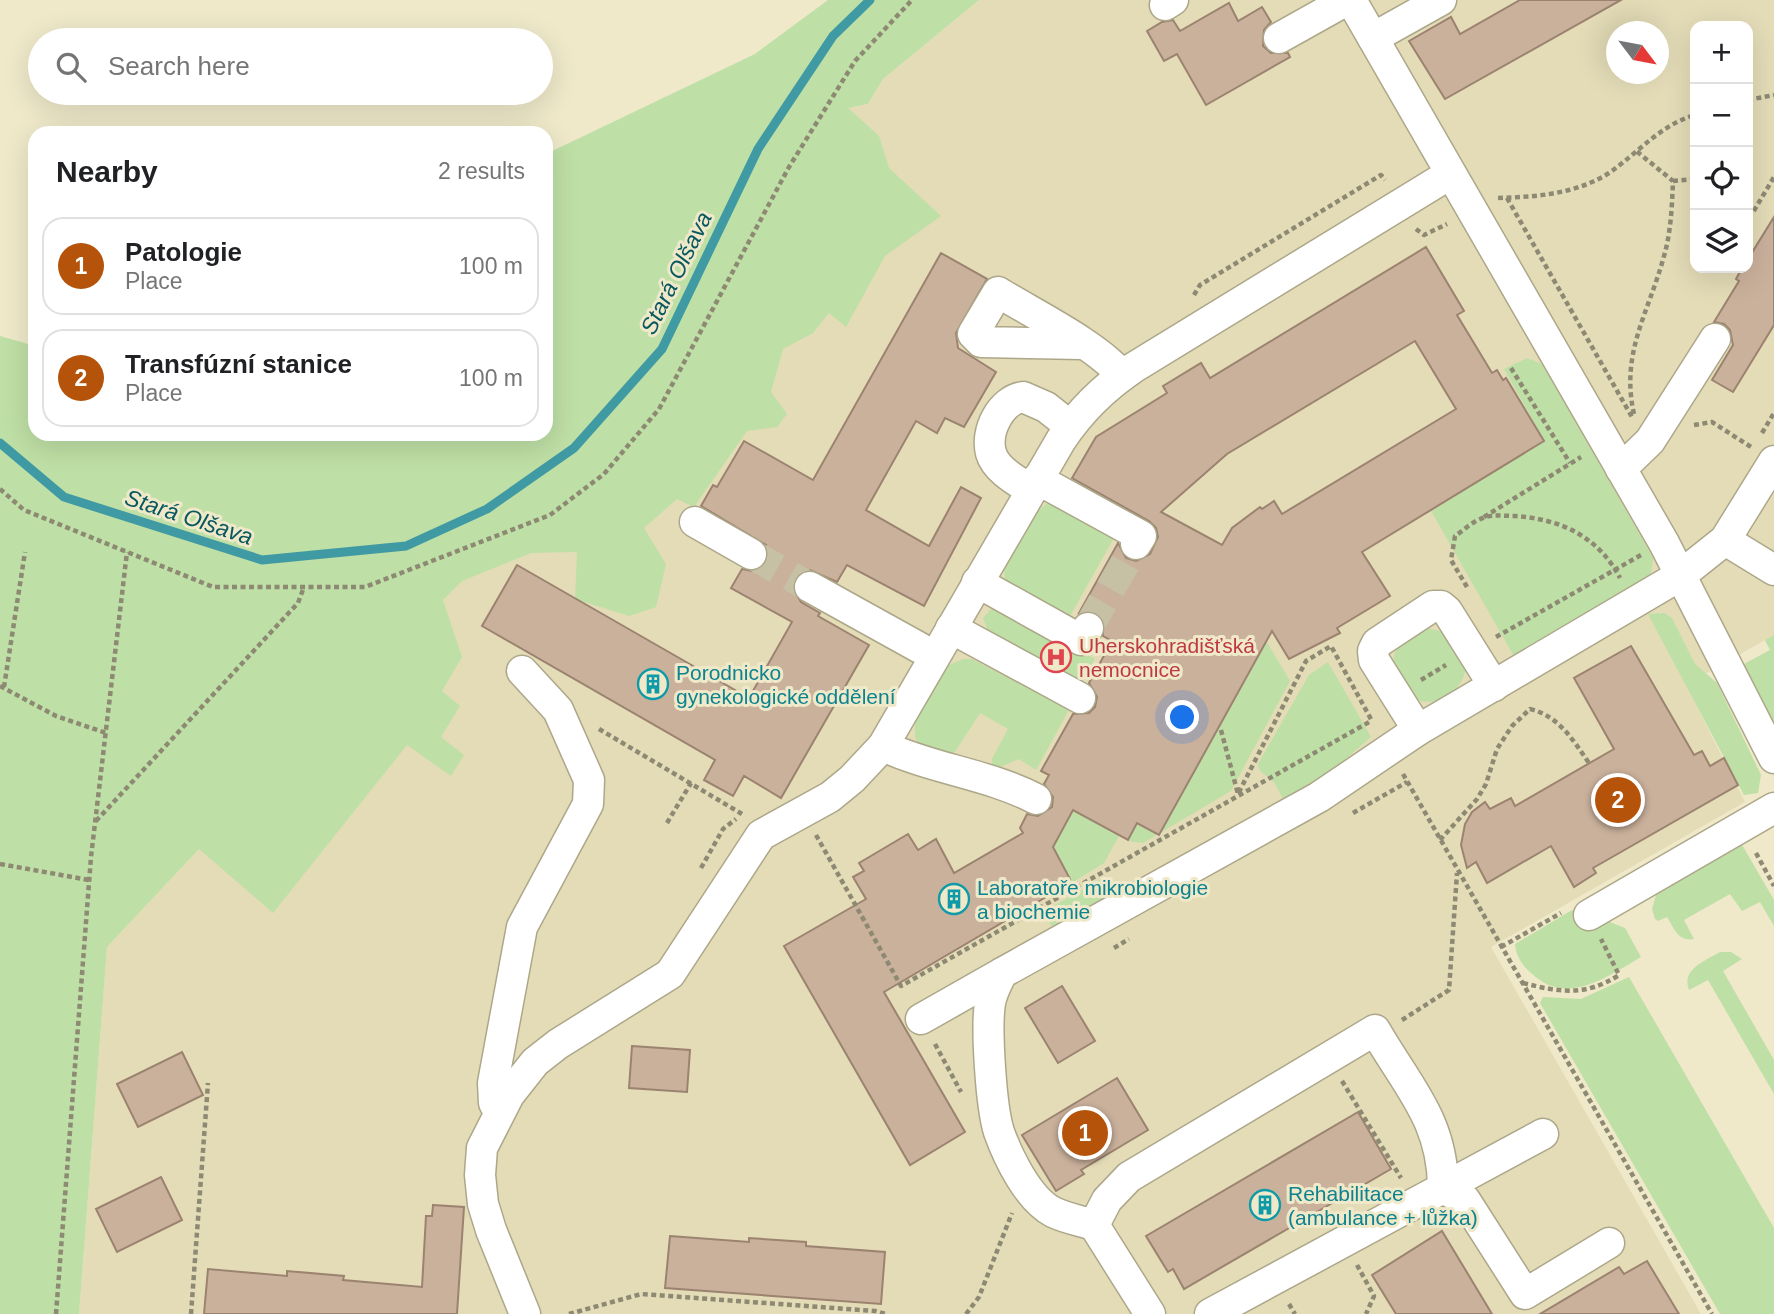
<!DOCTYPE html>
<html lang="en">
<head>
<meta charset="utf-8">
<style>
  :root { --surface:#fff; --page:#f6f6f6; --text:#202124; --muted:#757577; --line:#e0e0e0; --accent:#b45309 }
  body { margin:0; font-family:Helvetica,sans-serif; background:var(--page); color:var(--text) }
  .controls { position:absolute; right:21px; top:21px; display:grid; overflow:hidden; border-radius:14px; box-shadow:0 7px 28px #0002 }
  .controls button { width:63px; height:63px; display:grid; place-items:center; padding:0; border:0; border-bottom:2px solid var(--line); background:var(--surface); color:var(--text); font:35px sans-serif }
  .compass { position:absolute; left:1606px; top:21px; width:63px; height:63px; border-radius:50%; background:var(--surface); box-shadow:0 7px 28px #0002; rotate:122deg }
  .you { position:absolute; left:1183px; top:718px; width:24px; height:24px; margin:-18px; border:5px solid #fff; border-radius:50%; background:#1a73e8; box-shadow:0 0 0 10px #1a73e833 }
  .badge { display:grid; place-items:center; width:46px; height:46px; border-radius:50%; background:var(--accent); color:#fff; font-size:23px; font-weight:700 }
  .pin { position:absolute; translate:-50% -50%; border:4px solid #fff; box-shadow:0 2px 7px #0006 }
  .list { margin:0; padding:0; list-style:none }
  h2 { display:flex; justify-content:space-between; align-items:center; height:91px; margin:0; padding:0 28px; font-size:30px }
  h2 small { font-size:23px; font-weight:400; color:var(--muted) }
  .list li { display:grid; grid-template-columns:46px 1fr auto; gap:21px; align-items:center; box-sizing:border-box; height:98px; margin:0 14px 14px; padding:0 14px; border:2px solid var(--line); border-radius:21px }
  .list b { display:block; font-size:26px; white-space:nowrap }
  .list p { margin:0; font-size:23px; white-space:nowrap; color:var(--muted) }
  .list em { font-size:23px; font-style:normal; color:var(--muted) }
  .icon { flex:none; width:38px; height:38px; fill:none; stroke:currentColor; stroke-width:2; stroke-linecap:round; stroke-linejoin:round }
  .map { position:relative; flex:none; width:1774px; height:1314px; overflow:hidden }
  .search { position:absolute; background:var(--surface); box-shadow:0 7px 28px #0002; left:28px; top:28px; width:525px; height:77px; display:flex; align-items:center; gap:18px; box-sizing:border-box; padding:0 24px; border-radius:38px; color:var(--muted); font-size:26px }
  .panel { position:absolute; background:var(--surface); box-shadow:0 7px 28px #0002; left:28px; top:126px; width:525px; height:315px; border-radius:21px }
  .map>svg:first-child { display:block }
  .built { fill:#e4dcb7; fill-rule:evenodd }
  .green { fill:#bedfa5 }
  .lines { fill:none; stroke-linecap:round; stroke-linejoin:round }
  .stream { stroke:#409aa3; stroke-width:9 }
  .building { fill:#cab19c; stroke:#9b8370; stroke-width:2; fill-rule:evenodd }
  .minor-tunnel { stroke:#c6c0a5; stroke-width:30; stroke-dasharray:30 15; stroke-linecap:butt }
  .minor-casing { stroke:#ada78a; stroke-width:33 }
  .path { stroke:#8d8973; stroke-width:4.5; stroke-dasharray:5 3.5; stroke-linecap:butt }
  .minor { stroke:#fff; stroke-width:30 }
  .labels { text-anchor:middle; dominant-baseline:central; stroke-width:6; stroke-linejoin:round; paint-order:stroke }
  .health-label { font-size:21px; fill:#be3a42; stroke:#efe9ca; text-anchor:start }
  .culture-label { font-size:21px; fill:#0d838f; stroke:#efe9ca; text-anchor:start }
  .water-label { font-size:23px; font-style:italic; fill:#08585f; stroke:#efe9ca }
</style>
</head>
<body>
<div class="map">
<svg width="1774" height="1314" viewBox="0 0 1774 1314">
  <rect width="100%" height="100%" fill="#efe9ca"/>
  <path class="built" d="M979 0H1774V635L1686 685 1745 802 1491 947 1701 1314H79L107 947 199 849 847 108 868 104 883 79ZM1695 26H1748V268H1695ZM1616 32H1658V74H1616Z"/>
  <g class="green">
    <path d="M828 0H979L883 79 868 104 848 108 879 136 889 168 941 216 885 256 846 327 829 313 813 333 783 349 771 392 787 414 777 427 747 431 694 507 677 499 644 528 666 564 656 607 629 616 575 599 577 552 531 553 462 581 443 600 462 657 442 691 460 706 441 737 464 755 451 776 407 745 273 913 199 849 107 947 79 1314H0V336L35 346V434H546V154L755 54Z"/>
    <path d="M1527 358 1542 364 1653 558 1651 573 1641 585 1515 658 1431 511 1544 441 1504 369Z"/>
    <path d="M1050 502 1115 536 1070 616 1061 617 1007 585C1005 579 1004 573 1004 568 1006 552 1036 508 1050 502Z"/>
    <path d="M992 608H1003L1095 659 1081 683 989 634 983 618Z"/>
    <path d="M1664 613 1672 618 1695 664 1717 683 1761 775 1758 793 1744 795 1648 614Z"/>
    <path d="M1426 628 1445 632 1466 667C1463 691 1438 709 1415 699 1389 660 1381 653 1426 628Z"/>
    <path d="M1774 635V724L1763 710 1744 664 1770 650 1765 640Z"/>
    <path d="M1267 642 1290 681 1231 791 1143 843 1128 841 1138 822 1160 832Z"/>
    <path d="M963 659H972L1069 710 1036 770 1019 759 998 768 992 765V759L1008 729 980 713 955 752 948 755 921 749 915 737V722L947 666Z"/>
    <path d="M1328 662 1371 737 1318 783 1312 782 1283 799 1274 782 1260 771 1258 764 1309 675Z"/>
    <path d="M1073 810 1119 836 1104 863 1060 890 1057 886 1070 878 1052 845Z"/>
    <path d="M1741 843 1774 900V926L1760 902 1742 911 1730 894 1684 920 1694 939C1678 942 1674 928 1667 917L1658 921 1655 919 1652 909 1656 895Z"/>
    <path d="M1101 879 1111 898 1054 930 1043 912Z"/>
    <path d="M1572 910 1597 927 1610 922 1625 928 1641 957C1607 977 1566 1007 1531 973 1522 965 1516 956 1515 944Z"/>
    <path d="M1720 952H1731L1742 959 1723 971 1774 1060V1094L1708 980 1689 990C1681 969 1705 961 1720 952Z"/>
    <path d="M1629 977 1774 1228V1314H1720L1540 1003 1543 997 1581 999Z"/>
  </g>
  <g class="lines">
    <path class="stream" d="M0 443 64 497 262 560 406 546 487 509 574 448 662 349 758 149 833 36 870 0"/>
  </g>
  <g class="building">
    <path d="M1520 0H1621L1445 99 1409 41 1451 17 1460 34Z"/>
    <path d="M1229 3 1238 21 1262 7 1271 22 1264 30 1263 46 1271 53H1288L1290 57 1206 105 1177 54 1164 61 1147 31 1162 22 1173 20 1180 31Z"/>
    <path d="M1774 217V325L1733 392 1712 380 1733 345 1730 330 1724 324 1714 322 1739 281 1736 279 1742 268H1748V259Z"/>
    <path d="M1426 247 1464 311 1457 315 1492 373 1497 370 1503 380 1506 378 1544 441 1362 552 1390 596 1337 628 1340 633 1289 659 1272 631 1159 835 1137 823 1128 840 1073 810 1053 847 1070 879 1056 887 1058 890 884 992 965 1132 910 1165 784 946 866 899 853 877 864 871 859 863 908 834 918 850 936 839 954 873 1023 833 1020 828 1027 814 1038 816 1052 807 1053 797 1044 784 1049 775 1041 771 1073 714 1089 713 1095 707 1097 697 1089 683 1112 641 1103 636V620L1097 613 1089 611 1079 613 1118 543 1126 558 1136 561 1150 554 1158 537 1156 528 1149 521 1072 478 1096 437 1167 393 1163 386 1201 363 1210 378ZM1415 341 1456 409 1282 514 1274 501 1262 509 1260 507 1232 528 1222 545 1161 512 1227 454Z"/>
    <path d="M941 253 987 279 956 333 958 348 996 372 964 427 945 418 937 433 916 421 866 510 929 546 961 487 981 498 924 606 847 565 837 582 810 570 795 578 793 588 801 602 820 613 818 616 869 645 781 798 744 776 733 796 704 780 715 760 482 626 517 565 749 698 792 622 731 588 742 569 752 571 766 563 768 553 766 545 701 506 713 485 717 487 744 441 813 480Z"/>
    <path d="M1631 646 1694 755 1702 751 1710 766 1724 758 1738 785 1593 868 1596 873 1574 887 1551 846 1487 883 1476 862 1467 868 1461 845 1465 824 1472 812 1485 802 1490 809 1511 798 1515 806 1614 749 1574 678Z"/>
    <path d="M1062 986 1095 1041 1058 1063 1025 1008Z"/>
    <path d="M632 1046 690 1050 687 1092 629 1088Z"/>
    <path d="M182 1052 203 1095 138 1127 117 1084Z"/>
    <path d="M1117 1078 1148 1130 1081 1170 1084 1174 1056 1191 1022 1135Z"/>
    <path d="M1358 1112 1391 1169 1184 1289 1173 1269 1168 1272 1146 1236Z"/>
    <path d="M161 1177 182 1220 117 1252 96 1209Z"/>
    <path d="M433 1205 464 1207 457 1314H204L208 1269 287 1276V1271L344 1276 343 1280 422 1287 426 1216H432Z"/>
    <path d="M1442 1231 1492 1314H1396L1372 1275Z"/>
    <path d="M670 1236 749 1242V1238L806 1242V1246L885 1252 881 1304 665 1288Z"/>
    <path d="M1647 1261 1679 1314H1540L1619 1267 1624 1274Z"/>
  </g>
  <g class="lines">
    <g class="minor-tunnel">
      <path d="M751 554 810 587"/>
      <path d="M1088 628 1136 544"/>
    </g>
    <g class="minor-casing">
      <g id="minor">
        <path d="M1351 0 1664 543 1774 758"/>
        <path d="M1165 5 1173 0"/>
        <path d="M1279 38 1347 0"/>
        <path d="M1373 38 1441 0"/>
        <path d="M1082 344 981 342 973 334 998 292C1030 312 1101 347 1122 376"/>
        <path d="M1621 469 1650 441 1715 339"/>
        <path d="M1037 479 1141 536 1136 544"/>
        <path d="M1031 490C1017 481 996 470 991 453 985 431 1001 400 1023 397L1046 407 1070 426"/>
        <path d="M695 522 751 554"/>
        <path d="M1725 540 1774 570"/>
        <path d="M977 582 1081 640 1088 628"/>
        <path d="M810 587 920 648"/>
        <path d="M951 628 1080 698"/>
        <path d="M1418 730 1374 660 1373 651 1377 643 1433 606H1441L1447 611 1494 686"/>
        <path d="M883 746C932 769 988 774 1036 799"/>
        <path d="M1589 915 1774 808"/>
        <path d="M921 1019 1002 973"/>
        <path d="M499 1111 494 1103 493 1083 522 927 588 804 589 780 558 710 522 671"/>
        <path d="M1543 1134 1443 1188 1465 1200 1525 1294 1609 1243"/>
        <path d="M1094 1225 1107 1200 1129 1177 1375 1030C1407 1086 1443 1120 1443 1188L1210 1314"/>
        <path d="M525 1314 491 1230 483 1204 480 1175 482 1148 509 1095 535 1062 558 1044 670 974 761 835 830 797 852 779 883 746 1061 440C1080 411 1105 387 1133 368L1450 174"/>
        <path d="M1150 1314 1094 1225C1081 1221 1065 1218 1053 1212 1028 1199 1008 1157 999 1132 991 1107 986 1028 990 1003 992 992 997 983 1002 973L1319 797 1418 730 1681 575 1725 540 1774 461"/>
      </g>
    </g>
    <g class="path">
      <path d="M1748 100 1774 95"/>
      <path d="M1673 181 1695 179"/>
      <path d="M1498 198C1536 197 1576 194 1609 173 1638 153 1660 125 1695 115"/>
      <path d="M1507 198 1632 417"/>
      <path d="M1748 211 1752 214 1774 177"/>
      <path d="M1416 229 1424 235 1447 224"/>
      <path d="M1194 295 1200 285 1381 175 1385 180"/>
      <path d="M1511 368 1570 463"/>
      <path d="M1634 414C1620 353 1649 312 1664 256 1671 232 1672 206 1673 181L1635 150"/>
      <path d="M1694 425 1712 422 1751 447"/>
      <path d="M1762 433 1774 413"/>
      <path d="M0 489 24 510 213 587H365L550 515 604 474 659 409 789 167 855 61 912 0"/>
      <path d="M1484 517 1581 457"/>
      <path d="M1467 587 1451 560 1455 536C1464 530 1473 521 1483 518 1493 514 1504 516 1515 516 1560 519 1598 536 1620 578"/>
      <path d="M1496 637 1641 555"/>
      <path d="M1421 680 1446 665"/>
      <path d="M0 686 56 716 106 733"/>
      <path d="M4 687 25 552"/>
      <path d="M599 729 742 814"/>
      <path d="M1221 730 1238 794 1306 661 1331 646 1372 721"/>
      <path d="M1403 774 1712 1314"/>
      <path d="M1353 813 1407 782"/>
      <path d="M96 821 298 603 304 587"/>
      <path d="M667 823 691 783"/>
      <path d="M816 835 901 986 1371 721"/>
      <path d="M1440 840 1477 799 1486 784 1497 749 1512 726 1530 709C1559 716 1573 740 1589 763"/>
      <path d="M1756 853 1774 886"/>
      <path d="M0 864 89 880"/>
      <path d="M701 868 723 829 736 819"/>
      <path d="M1501 947 1561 913"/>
      <path d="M1114 948 1129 939"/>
      <path d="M1523 983C1559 992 1585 997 1619 975L1601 939"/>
      <path d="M1402 1020 1449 990 1457 873"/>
      <path d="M935 1044 961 1092"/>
      <path d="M1342 1081 1401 1178"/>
      <path d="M1357 1265 1374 1296 1366 1314"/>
      <path d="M1289 1304 1295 1314"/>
      <path d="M56 1314 91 857 127 552"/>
      <path d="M191 1314 208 1083"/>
      <path d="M569 1314 641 1294 875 1311 886 1314"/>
      <path d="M966 1314 979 1297 1012 1213"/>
    </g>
    <use href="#minor" class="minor"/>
  </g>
  <defs>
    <g id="hospital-ring" transform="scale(1.575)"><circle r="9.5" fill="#efe9ca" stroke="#e0444e" stroke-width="1.5"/><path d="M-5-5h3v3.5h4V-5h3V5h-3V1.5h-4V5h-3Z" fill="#e0444e"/></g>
    <g id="building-ring" transform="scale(1.575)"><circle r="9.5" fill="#efe9ca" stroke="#0f9aa8" stroke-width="1.5"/><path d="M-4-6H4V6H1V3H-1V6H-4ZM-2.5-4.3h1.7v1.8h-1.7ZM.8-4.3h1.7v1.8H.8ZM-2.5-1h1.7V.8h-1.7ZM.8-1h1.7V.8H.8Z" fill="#0f9aa8"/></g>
  </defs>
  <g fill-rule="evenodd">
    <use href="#hospital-ring" x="1056" y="657"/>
    <use href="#building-ring" x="653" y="684"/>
    <use href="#building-ring" x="954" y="899"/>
    <use href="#building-ring" x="1265" y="1205"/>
  </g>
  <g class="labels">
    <g class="health-label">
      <text x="1079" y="645">Uherskohradišťská<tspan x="1079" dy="24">nemocnice</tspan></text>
    </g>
    <g class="culture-label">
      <text x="676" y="672">Porodnicko<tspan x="676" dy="24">gynekologické oddělení</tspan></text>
      <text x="977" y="887">Laboratoře mikrobiologie<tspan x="977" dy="24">a biochemie</tspan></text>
      <text x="1288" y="1193">Rehabilitace<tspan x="1288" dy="24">(ambulance + lůžka)</tspan></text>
    </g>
    <g class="water-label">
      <text transform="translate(676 273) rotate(-64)">Stará Olšava</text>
      <text transform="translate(189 517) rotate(18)">Stará Olšava</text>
    </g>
  </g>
</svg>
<div class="controls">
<button>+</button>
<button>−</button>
<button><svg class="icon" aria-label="locate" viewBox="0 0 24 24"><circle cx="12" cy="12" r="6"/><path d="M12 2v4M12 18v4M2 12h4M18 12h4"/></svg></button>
<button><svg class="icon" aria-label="layers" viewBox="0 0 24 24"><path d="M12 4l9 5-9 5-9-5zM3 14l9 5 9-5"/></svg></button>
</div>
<svg class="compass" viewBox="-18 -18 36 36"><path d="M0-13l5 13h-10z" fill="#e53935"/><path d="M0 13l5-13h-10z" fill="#757577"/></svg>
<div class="you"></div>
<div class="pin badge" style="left:1085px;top:1133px">1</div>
<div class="pin badge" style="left:1618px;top:800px">2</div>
<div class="search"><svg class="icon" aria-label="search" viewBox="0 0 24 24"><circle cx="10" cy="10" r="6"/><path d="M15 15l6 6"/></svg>Search here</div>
<section class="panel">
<h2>Nearby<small>2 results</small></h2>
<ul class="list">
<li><span class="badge">1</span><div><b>Patologie</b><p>Place</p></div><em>100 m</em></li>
<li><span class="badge">2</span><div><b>Transfúzní stanice</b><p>Place</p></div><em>100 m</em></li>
</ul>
</section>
</div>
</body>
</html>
